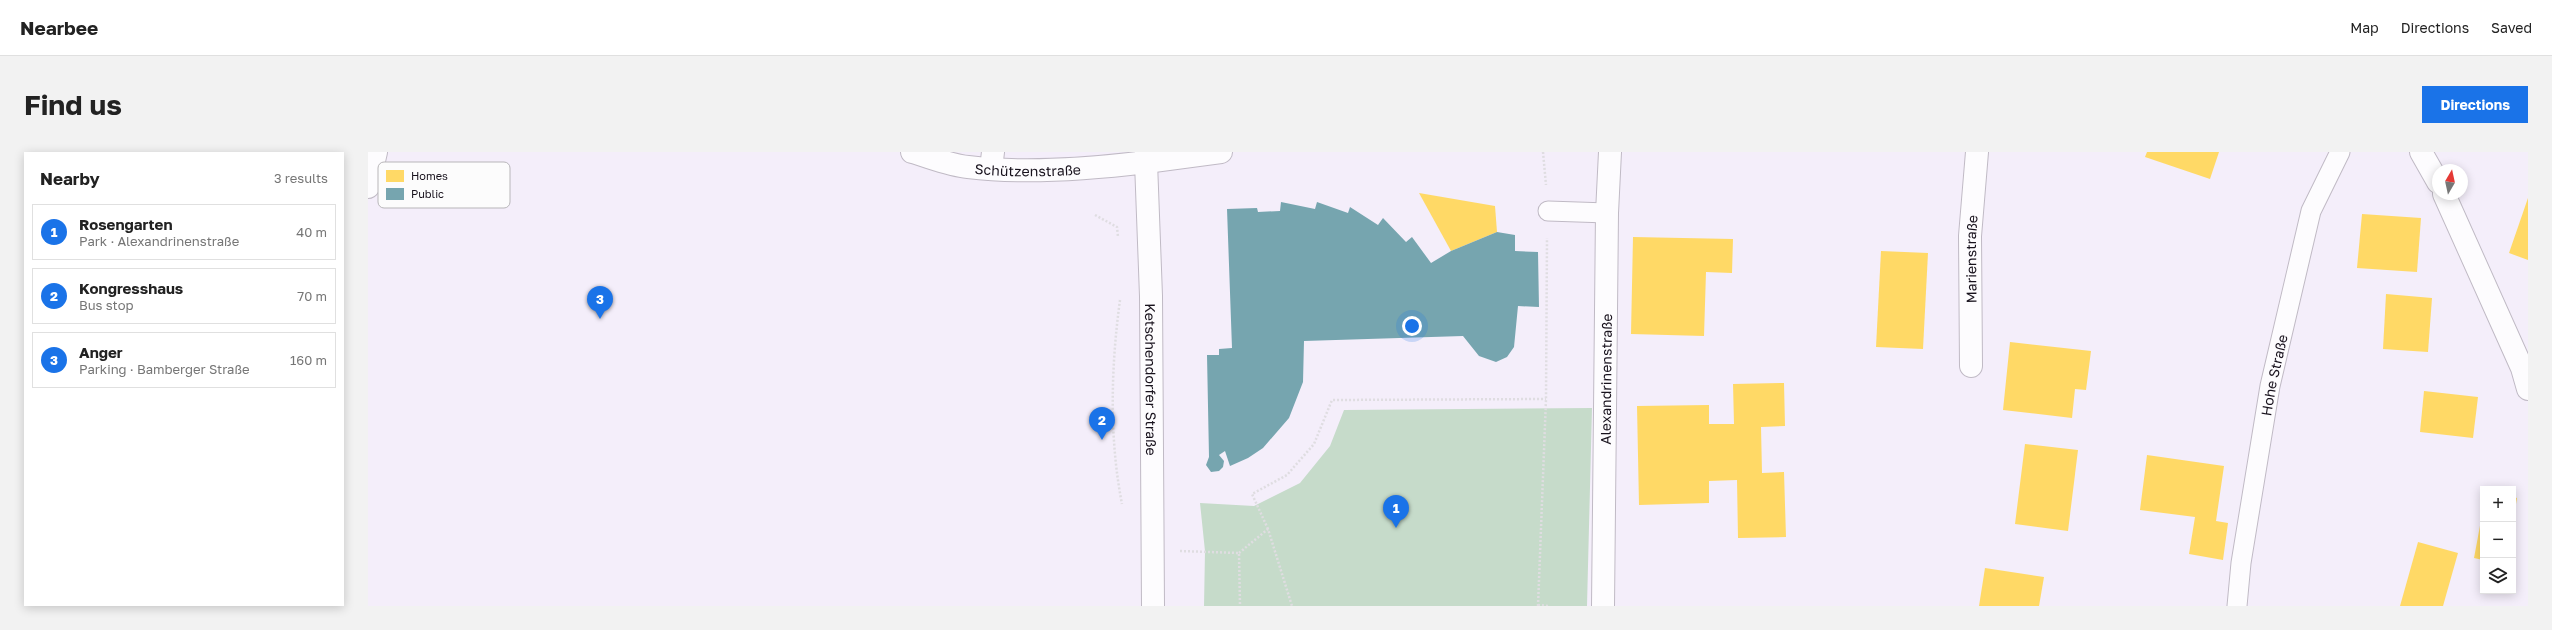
<!DOCTYPE html>
<html lang="en">
<head>
<meta charset="utf-8">
<style>
  :root { --surface:#fff; --page:#f2f2f2; --text:#222; --muted:#767676; --line:#e0e0e0; --accent:#1a73e8 }
  body { margin:0; font-family:"Golos Text",sans-serif; background:var(--page); color:var(--text) }
  .controls { position:absolute; right:12px; bottom:12px; display:grid; overflow:hidden; border-radius:0px; box-shadow:0 2px 10px #0003 }
  .controls button { width:36px; height:36px; display:grid; place-items:center; padding:0; border:0; border-bottom:1px solid var(--line); background:var(--surface); color:var(--text); font:20px sans-serif }
  .compass { position:absolute; left:2064px; top:12px; width:36px; height:36px; border-radius:50%; background:var(--surface); box-shadow:0 2px 10px #0003; rotate:9deg }
  .you { position:absolute; left:1044px; top:174px; width:14px; height:14px; margin:-10px; border:3px solid #fff; border-radius:50%; background:#1a73e8; box-shadow:0 0 0 6px #1a73e833 }
  .badge { display:grid; place-items:center; width:26px; height:26px; border-radius:50%; background:var(--accent); color:#fff; font-size:13px; font-weight:700 }
  .pin { position:absolute; translate:-50% -33px; filter:drop-shadow(0 1px 2px #0008) }
  .pin::after { content:''; position:absolute; top:21px; width:14px; height:12px; background:inherit; clip-path:polygon(0 0,100% 0,50% 100%) }
  .list { margin:0; padding:0; list-style:none }
  h2 { display:flex; justify-content:space-between; align-items:center; height:52px; margin:0; padding:0 16px; font-size:17px }
  h2 small { font-size:13px; font-weight:400; color:var(--muted) }
  .list li { display:grid; grid-template-columns:26px 1fr auto; gap:12px; align-items:center; box-sizing:border-box; height:56px; margin:0 8px 8px; padding:0 8px; border:1px solid var(--line); border-radius:0px }
  .list b { display:block; font-size:15px; white-space:nowrap }
  .list p { margin:0; font-size:13px; white-space:nowrap; color:var(--muted) }
  .list em { font-size:13px; font-style:normal; color:var(--muted) }
  .icon { flex:none; width:22px; height:22px; fill:none; stroke:currentColor; stroke-width:2; stroke-linecap:round; stroke-linejoin:round }
  .map { position:relative; flex:none; width:2160px; height:454px; overflow:hidden; border-radius:0px }
  header { display:flex; align-items:center; gap:24px; box-sizing:border-box; height:56px; padding:0 20px; background:var(--surface); border-bottom:1px solid var(--line) }
  header strong { font-size:19px }
  nav { display:flex; gap:22px; margin-inline-start:auto; font-size:14px }
  .intro { display:flex; align-items:center; justify-content:space-between; box-sizing:border-box; height:96px; padding:0 24px }
  h1 { margin:0; font-size:28px }
  .button { padding:10px 18px; border-radius:0px; background:var(--accent); color:#fff; font-size:14px; font-weight:700 }
  main { display:flex; gap:24px; padding:0 24px }
  aside { flex:1; background:var(--surface); border-radius:0px; box-shadow:0 2px 10px #0003 }
  .map>svg:first-child { display:block }
  .green { fill:#c6dbca }
  .homes { fill:#ffd966 }
  .public { fill:#76a5af }
  .lines { fill:none; stroke-linecap:round; stroke-linejoin:round }
  .lane-casing { stroke:#c0bac5; stroke-width:21 }
  .street-casing { stroke:#c0bac5; stroke-width:24 }
  .secondary-casing { stroke:#c0bac5; stroke-width:24 }
  .path { stroke:#dfdde1; stroke-width:2.5; stroke-dasharray:2 2; stroke-linecap:butt }
  .lane { stroke:#fdfcfe; stroke-width:19 }
  .street { stroke:#fdfcfe; stroke-width:22 }
  .secondary { stroke:#fdfcfe; stroke-width:22 }
  .labels { text-anchor:middle; dominant-baseline:central; stroke-width:4; stroke-linejoin:round; paint-order:stroke }
  .street-label { font-size:14px; fill:#18121d; stroke:#fcfcfc }
  .key { fill:#fcfcfc; stroke:#b8b6b9; stroke-width:1 }
  .key-label { font-size:11px; fill:#18121d }
</style>
</head>
<body>
<header>
<strong>Nearbee</strong>
<nav><a>Map</a><a>Directions</a><a>Saved</a></nav>
</header>
<div class="intro"><h1>Find us</h1><a class="button">Directions</a></div>
<main>
<aside>
<h2>Nearby<small>3 results</small></h2>
<ul class="list">
<li><span class="badge">1</span><div><b>Rosengarten</b><p>Park · Alexandrinenstraße</p></div><em>40 m</em></li>
<li><span class="badge">2</span><div><b>Kongresshaus</b><p>Bus stop</p></div><em>70 m</em></li>
<li><span class="badge">3</span><div><b>Anger</b><p>Parking · Bamberger Straße</p></div><em>160 m</em></li>
</ul>
</aside>
<div class="map">
<svg width="2160" height="454" viewBox="0 0 2160 454">
  <rect width="100%" height="100%" fill="#f4eefa"/>
  <path class="green" d="M1224 256 1219 454H836L837 399 832 351 886 354 932 331 962 294 976 258Z"/>
  <g class="homes">
    <path d="M1779 0H1851L1842 27 1777 5Z"/>
    <path d="M1051 41 1127 54 1129 80 1083 99Z"/>
    <path d="M2160 46V108L2141 101Z"/>
    <path d="M1994 62 2053 66 2049 120 1989 116Z"/>
    <path d="M1265 85 1365 87 1364 121 1338 120 1336 184 1263 182Z"/>
    <path d="M1513 99 1560 101 1555 197 1508 195Z"/>
    <path d="M2018 142 2064 146 2060 200 2015 197Z"/>
    <path d="M1642 190 1723 199 1718 238 1707 237 1704 266 1635 258Z"/>
    <path d="M1416 231 1417 274 1393 275 1394 321 1416 320 1418 385 1370 386 1369 328 1341 329V351L1271 353 1269 254 1341 253V272H1366L1365 232Z"/>
    <path d="M2056 239 2110 245 2105 286 2052 280Z"/>
    <path d="M1657 292 1710 298 1700 379 1647 372Z"/>
    <path d="M1779 303 1856 314 1848 369 1860 371 1855 408 1821 402 1827 365 1772 358Z"/>
    <path d="M2145 345 2149 346 2146 364H2145Z"/>
    <path d="M2114 363H2115V408L2106 406Z"/>
    <path d="M2050 390 2090 401 2075 454H2032Z"/>
    <path d="M1617 416 1676 425 1671 454H1611Z"/>
  </g>
  <path class="public" d="M913 50 947 57 949 50 980 61 982 55 1010 73 1015 66 1038 90 1044 85 1063 111 1083 99 1129 80 1147 83V99L1170 100 1171 155 1150 154 1146 195 1139 205 1128 210 1111 204 1095 184 936 189 935 230 921 266 895 296 880 306 862 314 857 299 851 303 856 309 855 315 851 319 843 320 838 313 841 305 839 203H851V197L864 196 859 57 889 56 890 60 912 59Z"/>
  <g class="lines">
    <g class="lane-casing">
      <g id="lane">
        <path d="M1180 59 1239 61"/>
        <path id="s1" d="M1869 454 1873 411 1902 234 1943 59 1972 0"/>
      </g>
    </g>
    <g class="street-casing">
      <g id="street">
        <path d="M778 0V10L853 0"/>
        <path d="M2053 0 2070 30"/>
        <path d="M623 17 625 0"/>
        <path d="M2076 42 2154 216 2160 237"/>
        <path id="s2" d="M1603 214 1602 84 1609 0"/>
        <path id="s3" d="M1235 454 1239 61 1242 0"/>
      </g>
    </g>
    <g class="secondary-casing">
      <g id="secondary">
        <path id="s4" d="M544 0C562 5 581 13 600 15 657 22 721 17 778 10L783 144 785 454"/>
        <path d="M0 35 8 0"/>
      </g>
    </g>
    <g class="path">
      <path d="M1175 0 1178 33"/>
      <path d="M727 63 749 75 750 85"/>
      <path d="M752 148C743 214 741 286 754 352"/>
      <path d="M900 377 884 342 919 323 946 292 964 248 1178 247"/>
      <path d="M812 399 871 401 872 454"/>
      <path d="M871 401 900 377 924 454"/>
      <path d="M1170 453 1181 454"/>
      <path d="M1170 454 1178 247 1179 86"/>
    </g>
    <use href="#lane" class="lane"/>
    <use href="#street" class="street"/>
    <use href="#secondary" class="secondary"/>
  </g>
  <g class="labels">
    <g class="street-label">
      <text stroke="none"><textPath href="#s4" startOffset="118">Schützenstraße</textPath></text>
      <text stroke="none"><textPath href="#s2" startOffset="107">Marienstraße</textPath></text>
      <text stroke="none"><textPath href="#s1" startOffset="234">Hohe Straße</textPath></text>
      <text stroke="none"><textPath href="#s4" startOffset="454">Ketschendorfer Straße</textPath></text>
      <text stroke="none"><textPath href="#s3" startOffset="227">Alexandrinenstraße</textPath></text>
    </g>
  </g>
  <rect x="10" y="10" width="132" height="46" rx="6" class="key"/>
  <rect x="18" y="18" width="18" height="12" fill="#ffd966"/>
  <rect x="18" y="36" width="18" height="12" fill="#76a5af"/>
  <g class="key-label">
    <text x="43" y="28">Homes</text>
    <text x="43" y="46">Public</text>
  </g>
</svg>
<div class="controls">
<button>+</button>
<button>−</button>
<button><svg class="icon" aria-label="layers" viewBox="0 0 24 24"><path d="M12 4l9 5-9 5-9-5zM3 14l9 5 9-5"/></svg></button>
</div>
<svg class="compass" viewBox="-18 -18 36 36"><path d="M0-13l5 13h-10z" fill="#e53935"/><path d="M0 13l5-13h-10z" fill="#767676"/></svg>
<div class="you"></div>
<div class="pin badge" style="left:1028px;top:376px">1</div>
<div class="pin badge" style="left:734px;top:288px">2</div>
<div class="pin badge" style="left:232px;top:167px">3</div>
</div>
</main>
</body>
</html>
